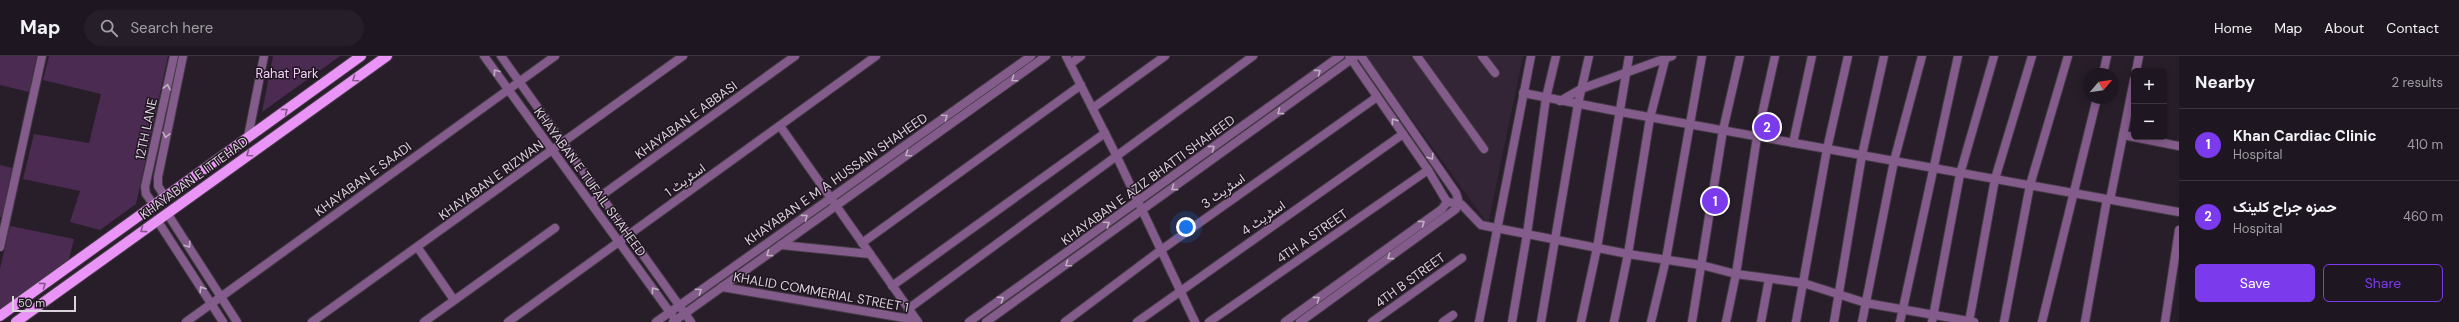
<!DOCTYPE html>
<html lang="en">
<head>
<meta charset="utf-8">
<style>
  :root { --surface:#1e1620; --page:#261f29; --text:#f1f3f6; --muted:#a19fa5; --line:#3c353e; --accent:#7c3aed }
  body { margin:0; font-family:"DM Sans",Vazirmatn,sans-serif; background:var(--page); color:var(--text) }
  .controls { position:absolute; right:12px; top:12px; display:grid; overflow:hidden; border-radius:6px; box-shadow:0 2px 10px #0003 }
  .controls button { width:36px; height:36px; display:grid; place-items:center; padding:0; border:0; border-bottom:1px solid var(--line); background:var(--surface); color:var(--text); font:20px sans-serif }
  .compass { position:absolute; left:2083px; top:12px; width:36px; height:36px; border-radius:50%; background:var(--surface); box-shadow:0 2px 10px #0003; rotate:61deg }
  .scale { position:absolute; left:12px; bottom:10px; width:64px; box-sizing:border-box; padding-left:4px; border:2px solid #dad3db; border-top:0; font-size:11px; line-height:14px; white-space:nowrap; color:#dad3db; -webkit-text-stroke:3px #1f1420; paint-order:stroke }
  .you { position:absolute; left:1186px; top:171px; width:14px; height:14px; margin:-10px; border:3px solid #fff; border-radius:50%; background:#1a73e8; box-shadow:0 0 0 6px #1a73e833 }
  .badge { display:grid; place-items:center; width:26px; height:26px; border-radius:50%; background:var(--accent); color:#fff; font-size:13px; font-weight:700 }
  .pin { position:absolute; translate:-50% -50%; border:2px solid #fff; box-shadow:0 1px 4px #0006 }
  .list { margin:0; padding:0; list-style:none }
  h2 { display:flex; justify-content:space-between; align-items:center; height:52px; margin:0; padding:0 16px; font-size:17px }
  h2 small { font-size:13px; font-weight:400; color:var(--muted) }
  .list li { display:grid; grid-template-columns:26px 1fr auto; gap:12px; align-items:center; box-sizing:border-box; height:72px; padding:0 16px; border-top:1px solid var(--line) }
  .list b { display:block; font-size:15px; white-space:nowrap }
  .list p { margin:0; font-size:13px; white-space:nowrap; color:var(--muted) }
  .list em { font-size:13px; font-style:normal; color:var(--muted) }
  .actions { display:flex; gap:8px; padding:12px 16px }
  .actions a { flex:1; padding:9px 0; border:1px solid var(--accent); border-radius:6px; text-align:center; font-size:14px; color:var(--accent) }
  .actions .main { background:var(--accent); color:#fff }
  .icon { flex:none; width:22px; height:22px; fill:none; stroke:currentColor; stroke-width:2; stroke-linecap:round; stroke-linejoin:round }
  .map { position:relative; flex:none; width:2179px; height:266px; overflow:hidden }
  header { display:flex; align-items:center; gap:24px; box-sizing:border-box; height:56px; padding:0 20px; background:var(--surface); border-bottom:1px solid var(--line) }
  header strong { font-size:19px }
  nav { display:flex; gap:22px; margin-inline-start:auto; font-size:14px }
  .search { width:280px; height:36px; background:var(--page); display:flex; align-items:center; gap:10px; box-sizing:border-box; padding:0 14px; border-radius:22px; color:var(--muted); font-size:15px }
  main { display:flex }
  aside { flex:1; background:var(--surface) }
  .map>svg:first-child { display:block }
  .built { fill:#342536 }
  .green { fill:#4c2b52 }
  .lines { fill:none; stroke-linecap:round; stroke-linejoin:round }
  .minor-casing { stroke:#443b46; stroke-width:10 }
  .tertiary-casing { stroke:#443b46; stroke-width:10 }
  .primary-casing { stroke:#443b46; stroke-width:12 }
  .minor { stroke:#845c8b; stroke-width:8 }
  .tertiary { stroke:#845c8b; stroke-width:8 }
  .primary { stroke:#e994f6; stroke-width:10 }
  .oneway { stroke:#c0afc3 }
  .oneway2 { stroke:#84548b }
  .labels { text-anchor:middle; dominant-baseline:central; stroke-width:3; stroke-linejoin:round; paint-order:stroke }
  .park-label { font-size:13px; fill:#f2d0f7; stroke:#1f1420 }
  .street-label { font-size:13px; fill:#dad3db; stroke:#1f1420 }
</style>
</head>
<body>
<header>
<strong>Map</strong>
<div class="search"><svg class="icon" aria-label="search" viewBox="0 0 24 24"><circle cx="10" cy="10" r="6"/><path d="M15 15l6 6"/></svg>Search here</div>
<nav><a>Home</a><a>Map</a><a>About</a><a>Contact</a></nav>
</header>
<main>
<div class="map">
<svg width="2179" height="266" viewBox="0 0 2179 266">
  <rect width="100%" height="100%" fill="#281e2a"/>
  <path class="built" d="M1366 0H1523L1488 168Z"/>
  <g class="green">
    <path d="M0 0H37L29 36 0 29Z"/>
    <path d="M49 0H168L136 148 100 174 70 166 80 135 23 123 34 78 89 87 101 38 43 24Z"/>
    <path d="M273 0H340L262 56Z"/>
    <path d="M0 109 12 112 2 161H0Z"/>
    <path d="M10 170 74 183 69 203 0 254V213Z"/>
  </g>
  <g class="lines">
    <g class="minor-casing">
      <g id="minor">
        <path d="M1066 0 1117 101 1195 266"/>
        <path d="M1417 0 1484 93"/>
        <path d="M1482 0 1495 17"/>
        <path d="M1070 8 1081 0"/>
        <path d="M2136 15 2139 0"/>
        <path d="M2103 18 2107 0"/>
        <path d="M1560 45 1581 33 1672 0"/>
        <path d="M1093 52 1165 0"/>
        <path d="M780 70 918 266"/>
        <path d="M2123 79 2179 90"/>
        <path d="M248 81 264 0"/>
        <path d="M1793 87 1812 0"/>
        <path d="M165 141 158 130V121L183 0"/>
        <path d="M2110 144 2134 24"/>
        <path d="M1447 146 1461 148 1481 169 1628 198 1701 209 1736 218 1803 227 1866 247 1974 266"/>
        <path d="M591 147 795 0"/>
        <path d="M154 149 146 138 145 131 174 0"/>
        <path d="M167 157 237 266"/>
        <path d="M157 164 223 266"/>
        <path d="M862 187 1081 29"/>
        <path d="M781 189 870 198"/>
        <path d="M0 191 42 0"/>
        <path d="M418 192 454 244"/>
        <path d="M892 230 1105 77"/>
        <path d="M722 231 916 264"/>
        <path d="M908 253 1253 0"/>
        <path d="M186 266 555 0"/>
        <path d="M312 266 683 0"/>
        <path d="M424 266 555 172"/>
        <path d="M508 266 876 0"/>
        <path d="M656 266 1031 0"/>
        <path d="M673 266 1046 0"/>
        <path d="M1065 266 1161 194 1377 41"/>
        <path d="M1137 266 1403 78"/>
        <path d="M1209 266 1428 114"/>
        <path d="M1372 266 1462 202"/>
        <path d="M1443 266 1453 259"/>
        <path d="M1512 266 1527 178 1546 42 1556 0"/>
        <path d="M1541 266 1578 48 1589 0"/>
        <path d="M1581 266 1597 192 1629 0"/>
        <path d="M1614 266 1628 198 1650 62 1666 0"/>
        <path d="M1651 266 1666 203 1702 0"/>
        <path d="M1692 266 1723 74 1740 0"/>
        <path d="M1726 266 1736 218 1757 81 1775 0"/>
        <path d="M1761 266 1769 223"/>
        <path d="M1796 266 1827 93 1848 0"/>
        <path d="M1834 266 1862 99 1884 0"/>
        <path d="M1862 266 1894 105 1922 0"/>
        <path d="M1900 266 1958 0"/>
        <path d="M1932 266 1960 118 1994 0"/>
        <path d="M1969 266 1995 123 2032 0"/>
        <path d="M2004 266 2030 129 2068 0"/>
        <path d="M2042 266 2097 42"/>
        <path d="M2085 266 2107 143"/>
      </g>
    </g>
    <g class="tertiary-casing">
      <g id="tertiary">
        <path d="M484 0 677 266"/>
        <path d="M501 0 691 266"/>
        <path d="M1523 37 1621 56 2179 156"/>
        <path d="M969 266 1340 0"/>
        <path d="M986 266 1356 0"/>
        <path d="M1285 266 1442 153 1447 146 1428 114 1349 0"/>
        <path d="M1300 266 1456 153 1458 143 1456 137 1361 0"/>
        <path d="M1479 266 1531 0"/>
        <path d="M2165 266 2179 174"/>
      </g>
    </g>
    <g class="primary-casing">
      <g id="primary">
        <path d="M0 260 361 0"/>
        <path d="M16 266 387 0"/>
      </g>
    </g>
    <use href="#minor" class="minor"/>
    <use href="#tertiary" class="tertiary"/>
    <use href="#primary" class="primary"/>
  </g>
  <defs><path id="oneway-chevron" d="M-2-3.5L2.5 0L-2 3.5" fill="none" stroke-width="1.6" stroke-linecap="round" stroke-linejoin="round"/></defs>
  <g class="oneway">
    <use href="#oneway-chevron" transform="translate(496 16) rotate(-126)"/>
    <use href="#oneway-chevron" transform="translate(1318 16) rotate(-36)"/>
    <use href="#oneway-chevron" transform="translate(1014 23) rotate(145)"/>
    <use href="#oneway-chevron" transform="translate(167 31) rotate(-78)"/>
    <use href="#oneway-chevron" transform="translate(1280 56) rotate(144)"/>
    <use href="#oneway-chevron" transform="translate(945 61) rotate(-35)"/>
    <use href="#oneway-chevron" transform="translate(1394 65) rotate(-125)"/>
    <use href="#oneway-chevron" transform="translate(166 79) rotate(102)"/>
    <use href="#oneway-chevron" transform="translate(1212 92) rotate(-36)"/>
    <use href="#oneway-chevron" transform="translate(908 98) rotate(145)"/>
    <use href="#oneway-chevron" transform="translate(1431 101) rotate(56)"/>
    <use href="#oneway-chevron" transform="translate(1174 132) rotate(144)"/>
    <use href="#oneway-chevron" transform="translate(805 161) rotate(-36)"/>
    <use href="#oneway-chevron" transform="translate(1422 167) rotate(-36)"/>
    <use href="#oneway-chevron" transform="translate(1107 168) rotate(-35)"/>
    <use href="#oneway-chevron" transform="translate(188 189) rotate(57)"/>
    <use href="#oneway-chevron" transform="translate(769 198) rotate(144)"/>
    <use href="#oneway-chevron" transform="translate(1390 201) rotate(144)"/>
    <use href="#oneway-chevron" transform="translate(1068 208) rotate(145)"/>
    <use href="#oneway-chevron" transform="translate(202 233) rotate(-123)"/>
    <use href="#oneway-chevron" transform="translate(654 234) rotate(-126)"/>
    <use href="#oneway-chevron" transform="translate(699 235) rotate(-35)"/>
    <use href="#oneway-chevron" transform="translate(1001 243) rotate(-35)"/>
    <use href="#oneway-chevron" transform="translate(1317 243) rotate(-36)"/>
  </g>
  <g class="oneway2">
    <use href="#oneway-chevron" transform="translate(355 23) rotate(145)"/>
    <use href="#oneway-chevron" transform="translate(285 55) rotate(-36)"/>
    <use href="#oneway-chevron" transform="translate(249 98) rotate(145)"/>
    <use href="#oneway-chevron" transform="translate(143 174) rotate(144)"/>
    <use href="#oneway-chevron" transform="translate(43 229) rotate(-36)"/>
  </g>
  <g class="labels">
    <g class="park-label">
      <text x="287" y="17">Rahat Park</text>
    </g>
    <g class="street-label">
      <text transform="translate(686 64) rotate(-36)">KHAYABAN E ABBASI</text>
      <text transform="translate(146 73) rotate(-78)">12TH LANE</text>
      <text transform="translate(194 122) rotate(-36)">KHAYABAN E ITTEHAD</text>
      <text transform="translate(363 123) rotate(-36)">KHAYABAN E SAADI</text>
      <text transform="translate(836 123) rotate(-35)">KHAYABAN E M A HUSSAIN SHAHEED</text>
      <text transform="translate(491 124) rotate(-36)">KHAYABAN E RIZWAN</text>
      <text transform="translate(685 124) rotate(-36)">اسٹریٹ 1</text>
      <text transform="translate(1148 124) rotate(-36)">KHAYABAN E AZIZ BHATTI SHAHEED</text>
      <text transform="translate(590 126) rotate(54)">KHAYABAN E TUFAIL SHAHEED</text>
      <text transform="translate(1223 135) rotate(-35)">اسٹریٹ 3</text>
      <text transform="translate(1263 162) rotate(-35)">اسٹریٹ 4</text>
      <text transform="translate(1312 180) rotate(-35)">4TH A STREET</text>
      <text transform="translate(1410 224) rotate(-36)">4TH B STREET</text>
      <text transform="translate(821 236) rotate(10)">KHALID COMMERIAL STREET 1</text>
    </g>
  </g>
</svg>
<div class="controls">
<button>+</button>
<button>−</button>
</div>
<svg class="compass" viewBox="-18 -18 36 36"><path d="M0-13l5 13h-10z" fill="#e53935"/><path d="M0 13l5-13h-10z" fill="#a19fa5"/></svg>
<div class="scale">50 m</div>
<div class="you"></div>
<div class="pin badge" style="left:1715px;top:145px">1</div>
<div class="pin badge" style="left:1767px;top:71px">2</div>
</div>
<aside>
<h2>Nearby<small>2 results</small></h2>
<ul class="list">
<li><span class="badge">1</span><div><b>Khan Cardiac Clinic</b><p>Hospital</p></div><em>410 m</em></li>
<li><span class="badge">2</span><div><b>حمزہ جراح کلینک</b><p>Hospital</p></div><em>460 m</em></li>
</ul>
<div class="actions"><a class="main">Save</a><a>Share</a></div>
</aside>
</main>
</body>
</html>
